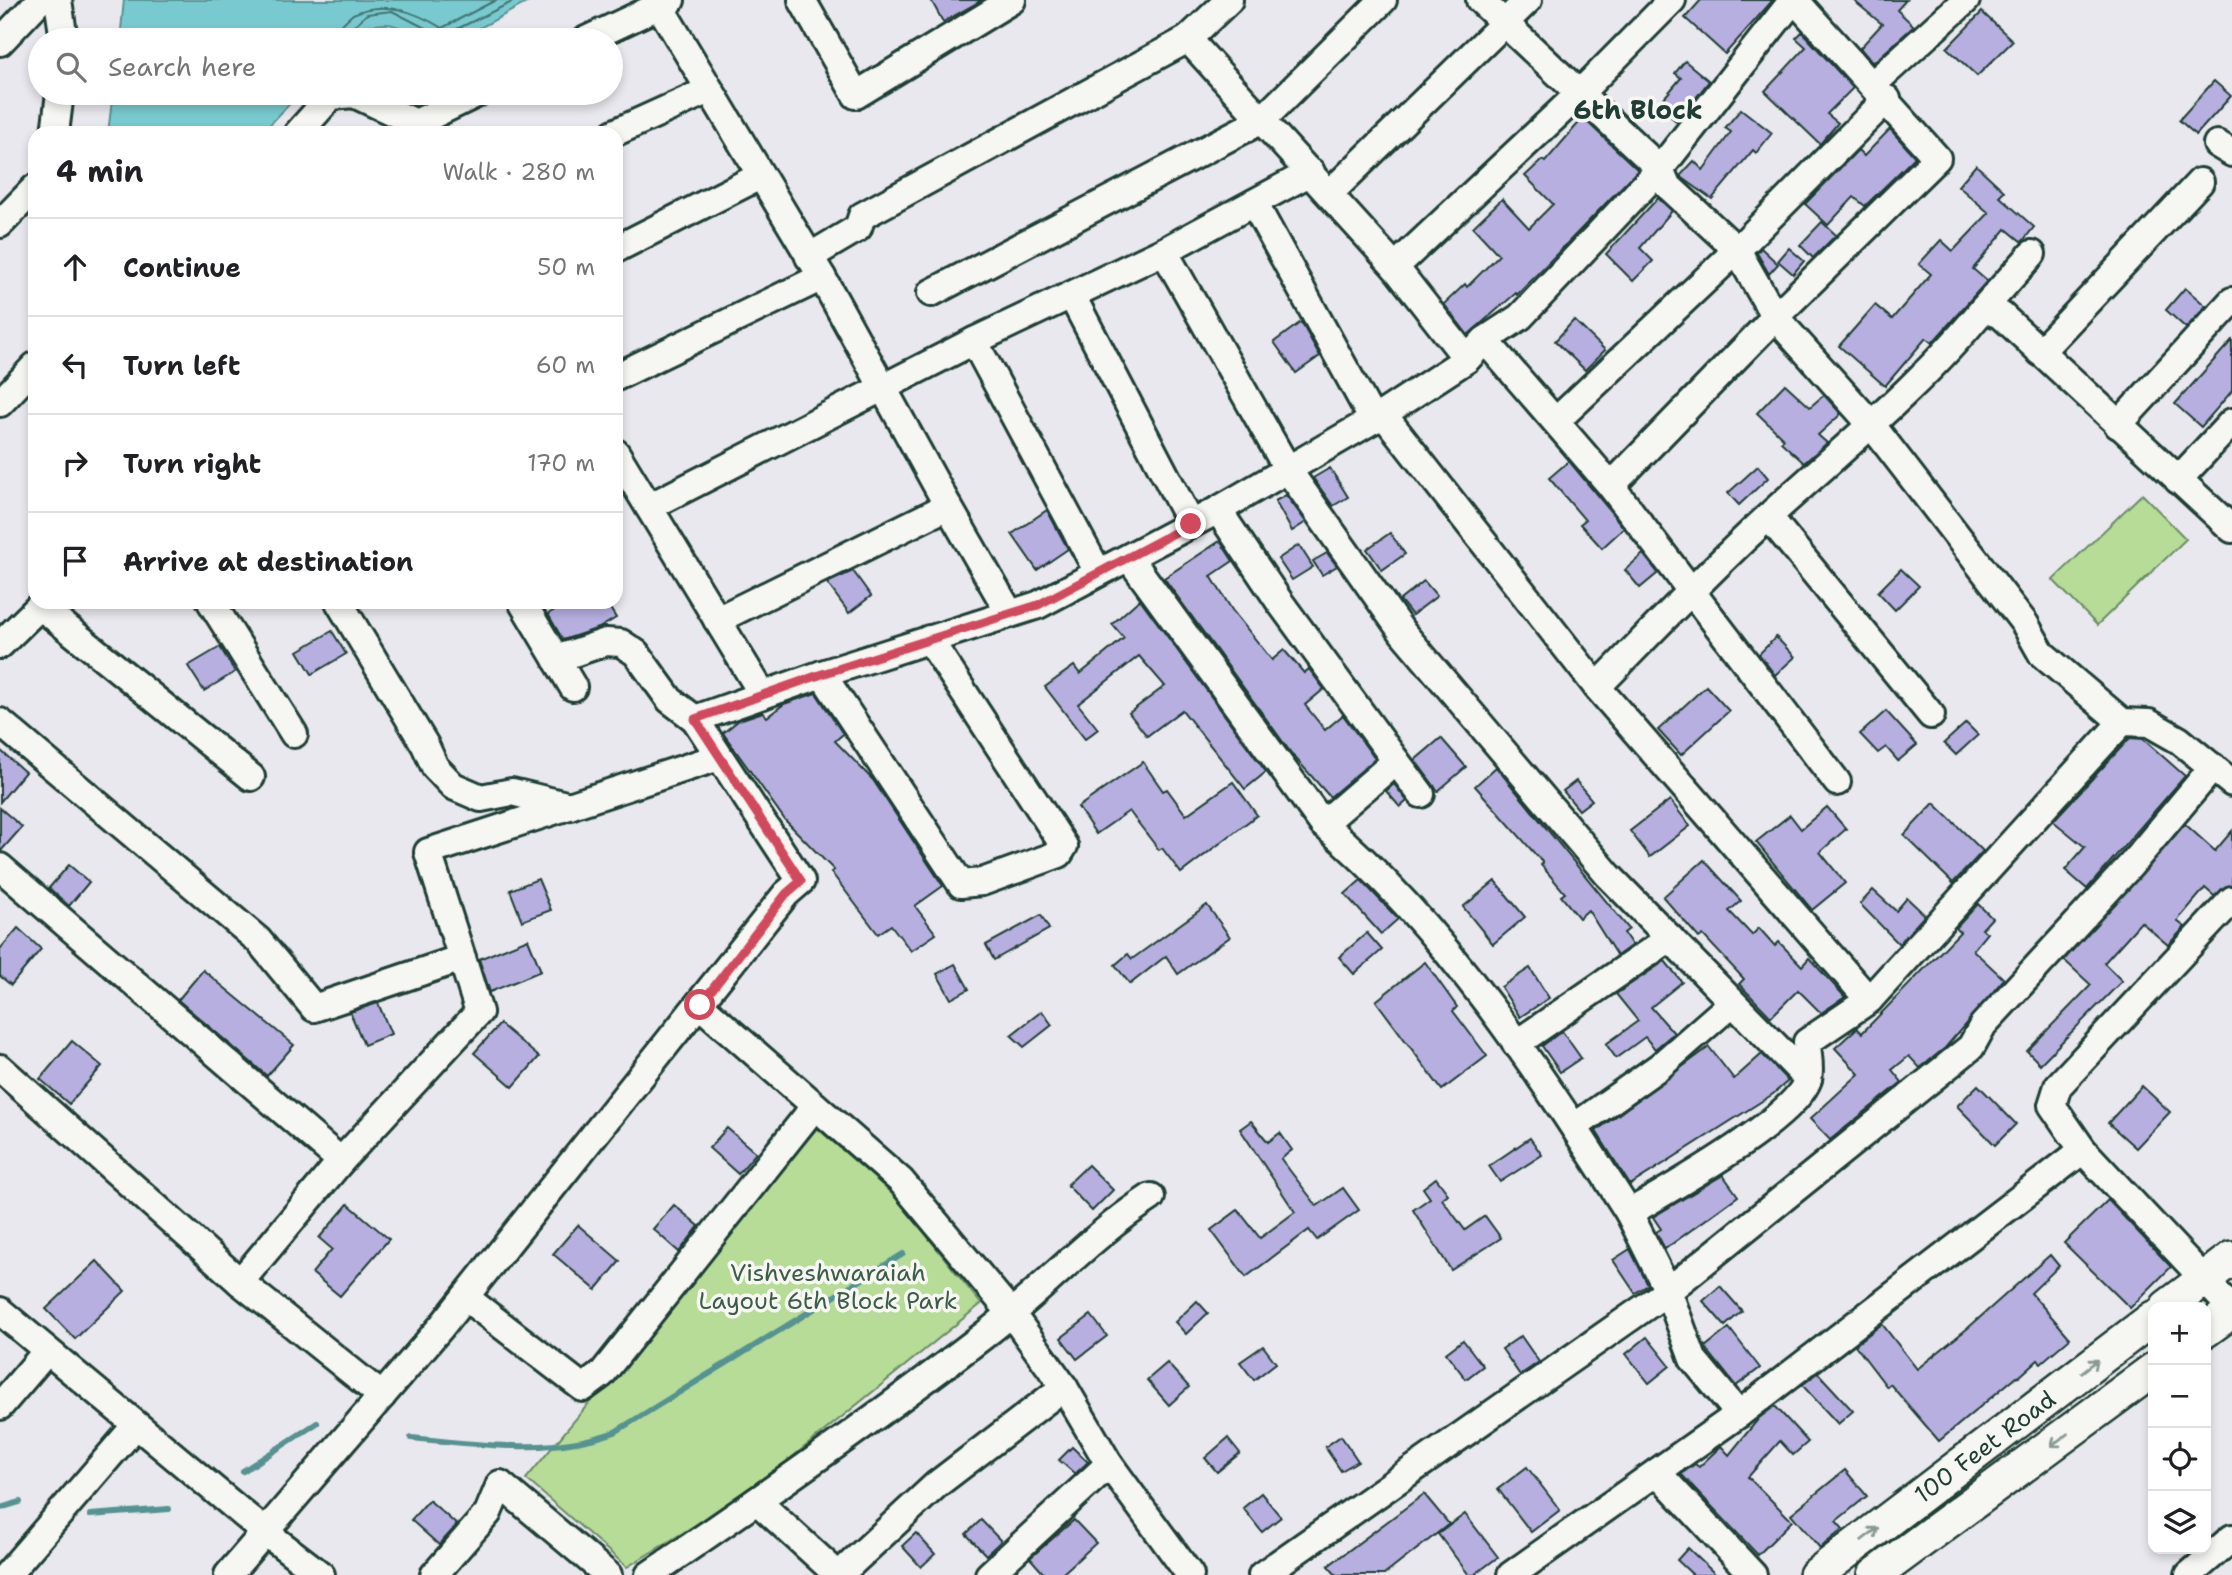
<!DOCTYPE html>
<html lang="en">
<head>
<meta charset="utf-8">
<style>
  :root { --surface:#fff; --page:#f2f2f2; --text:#202124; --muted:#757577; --line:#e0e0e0 }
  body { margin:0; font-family:"Shantell Sans",sans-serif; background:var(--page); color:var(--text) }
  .controls { position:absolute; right:21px; bottom:21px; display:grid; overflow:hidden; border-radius:14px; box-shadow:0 4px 10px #0003 }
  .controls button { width:63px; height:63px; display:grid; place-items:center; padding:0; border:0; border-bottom:2px solid var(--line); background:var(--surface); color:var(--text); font:35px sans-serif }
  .stop { position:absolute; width:21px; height:21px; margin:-16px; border:5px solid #d1495b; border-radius:50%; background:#fff }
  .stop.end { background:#d1495b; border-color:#fff; box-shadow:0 2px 7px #0008 }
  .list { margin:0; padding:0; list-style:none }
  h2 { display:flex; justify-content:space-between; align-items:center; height:91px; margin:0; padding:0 28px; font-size:30px }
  h2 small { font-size:23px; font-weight:400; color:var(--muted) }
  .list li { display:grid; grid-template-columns:46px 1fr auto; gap:21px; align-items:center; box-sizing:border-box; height:98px; padding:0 28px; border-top:2px solid var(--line) }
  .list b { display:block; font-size:26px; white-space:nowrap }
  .list em { font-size:23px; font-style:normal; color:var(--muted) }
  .icon { flex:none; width:38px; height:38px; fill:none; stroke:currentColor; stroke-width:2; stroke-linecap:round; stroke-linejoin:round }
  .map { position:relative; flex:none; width:2232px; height:1575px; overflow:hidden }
  .search { position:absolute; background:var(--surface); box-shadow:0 4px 10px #0003; left:28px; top:28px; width:595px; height:77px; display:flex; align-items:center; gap:18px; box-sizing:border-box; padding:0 24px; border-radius:38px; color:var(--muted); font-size:26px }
  .panel { position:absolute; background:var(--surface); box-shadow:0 4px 10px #0003; left:28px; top:126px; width:595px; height:483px; border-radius:21px }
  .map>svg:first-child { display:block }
  .green { fill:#b7dc98; stroke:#6b8c66; stroke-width:2 }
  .water { fill:#79cad0; stroke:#559292; stroke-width:2 }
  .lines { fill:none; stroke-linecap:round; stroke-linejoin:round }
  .shore { stroke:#437572; stroke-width:2 }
  .stream { stroke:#559292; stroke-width:6 }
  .building { fill:#b6afe0; stroke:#1f3d34; stroke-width:2 }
  .minor-casing { stroke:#1f3d34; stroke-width:32 }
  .major-casing { stroke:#1f3d34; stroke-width:38 }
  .minor { stroke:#f6f6f2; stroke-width:26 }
  .major { stroke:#f6f6f2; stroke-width:33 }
  .oneway { stroke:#8a9a93 }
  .route { stroke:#d1495b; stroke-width:9 }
  .labels { text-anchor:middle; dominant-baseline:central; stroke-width:7; stroke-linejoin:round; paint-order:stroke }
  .park-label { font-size:24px; fill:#3d5d48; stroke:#f6f6f2 }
  .street-label { font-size:24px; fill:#1f3d34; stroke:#f6f6f2 }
  .neighbourhood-label { font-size:26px; font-weight:bold; fill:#1f3d34; stroke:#f6f6f2 }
</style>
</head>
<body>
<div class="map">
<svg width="2232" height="1575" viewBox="0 0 2232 1575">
  <rect width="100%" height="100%" fill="#e9e8ee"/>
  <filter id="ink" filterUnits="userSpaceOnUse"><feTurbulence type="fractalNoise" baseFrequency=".0143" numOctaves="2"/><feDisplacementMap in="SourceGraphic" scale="14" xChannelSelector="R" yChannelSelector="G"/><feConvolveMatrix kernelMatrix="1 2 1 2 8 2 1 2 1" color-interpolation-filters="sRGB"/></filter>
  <g filter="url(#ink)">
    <g class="green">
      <path d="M2142 494 2186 539 2097 625 2053 580Z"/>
      <path d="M817 1128 895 1196 981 1304 748 1493 627 1567 526 1479Z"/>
    </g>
    <g class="water">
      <path d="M124 0H532C511 10 470 36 449 40 406 49 399 0 349 40H120Z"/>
      <path d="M113 93H300L262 133H108Z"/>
    </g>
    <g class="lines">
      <g class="shore">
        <path d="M335 40C336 28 344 22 353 14 384 0 414 11 442 28L496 0"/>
        <path d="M344 40 346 33 367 14 392 11 431 31 435 40"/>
        <path d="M448 40 453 31 516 0"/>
      </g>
      <g class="stream">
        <path d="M411 1438C480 1444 548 1456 615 1432L903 1254"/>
        <path d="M243 1471 317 1423"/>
        <path d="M0 1508 20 1502"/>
        <path d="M90 1515 169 1509"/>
      </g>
    </g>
    <g class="building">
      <path d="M931 0H982L943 22Z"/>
      <path d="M1701 0H1773L1725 54 1685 18Z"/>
      <path d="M1853 0H1906L1897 10 1914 26 1873 63 1860 48 1882 24Z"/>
      <path d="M1982 12 2013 41 1977 76 1947 48Z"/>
      <path d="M1802 32 1853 88 1827 114 1838 123 1820 144 1765 91 1806 47 1796 38Z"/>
      <path d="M1685 61 1709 81 1677 122 1658 105 1681 78 1675 73Z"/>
      <path d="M2214 81 2231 96 2196 135 2179 120Z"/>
      <path d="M1741 109 1772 133 1756 153 1753 150 1712 199 1680 176 1694 161 1703 170 1731 132 1725 128Z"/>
      <path d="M1583 118 1638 170 1517 295 1516 293 1468 335 1444 304 1465 284 1467 287 1499 255 1473 227 1502 199 1529 228 1553 204 1525 176 1542 160 1545 162Z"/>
      <path d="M1890 129 1915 157 1865 206 1854 197 1828 225 1805 204 1858 150 1864 156Z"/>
      <path d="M1976 165 2004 191 1999 196 2034 227 2022 242 2006 229 1973 269 1987 281 1932 343 1926 338 1885 386 1839 346 1875 305 1892 319 1931 274 1919 264 1941 240 1953 251 1989 213 1958 186Z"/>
      <path d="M1658 198 1672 211 1640 248 1653 261 1633 281 1606 254Z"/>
      <path d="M1822 222 1836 235 1813 258 1800 245Z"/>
      <path d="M1761 248 1778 264 1769 274 1757 253Z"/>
      <path d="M1789 248 1804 261 1793 274 1778 261Z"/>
      <path d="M2185 288 2206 306 2186 328 2166 310Z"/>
      <path d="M1574 320 1605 350 1585 370 1555 341Z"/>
      <path d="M1301 322 1320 356 1296 373 1274 342Z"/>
      <path d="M2232 340V391L2201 427 2175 404Z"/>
      <path d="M1785 384 1810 407 1824 395 1841 414 1818 435 1827 443 1804 463 1781 442 1784 439 1757 413Z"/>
      <path d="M1569 461 1624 528 1602 548 1580 524 1585 520 1549 478Z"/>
      <path d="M1758 466 1768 478 1739 505 1728 493Z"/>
      <path d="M1330 468 1348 497 1333 506 1313 478Z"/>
      <path d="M1286 495 1306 522 1292 531 1275 501Z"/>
      <path d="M1047 510 1068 549 1037 570 1012 534Z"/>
      <path d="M1390 533 1405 554 1382 570 1367 549Z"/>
      <path d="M1220 541 1233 561 1211 576 1232 610 1272 660 1284 650 1304 673 1309 669 1324 689 1305 705 1325 730 1343 715 1375 759 1330 797 1291 753 1164 578Z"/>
      <path d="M1299 545 1313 567 1292 580 1278 559Z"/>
      <path d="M1327 553 1337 566 1322 575 1313 561Z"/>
      <path d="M1643 554 1658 573 1640 588 1625 570Z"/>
      <path d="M1901 569 1919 586 1895 610 1878 592Z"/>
      <path d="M853 571 871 596 849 613 827 583Z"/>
      <path d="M1424 581 1437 596 1412 615 1400 600Z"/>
      <path d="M1140 599 1266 772 1245 789 1182 710 1147 736 1129 713 1165 686 1139 656 1078 704 1098 729 1085 739 1045 687 1074 666 1080 674 1124 638 1112 624Z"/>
      <path d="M569 602H606L616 618 599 628 563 640 548 614Z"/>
      <path d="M332 631 346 654 312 674 298 651Z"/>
      <path d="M1776 637 1795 657 1775 675 1759 654Z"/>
      <path d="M220 647 235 672 204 691 188 666Z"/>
      <path d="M1706 686 1729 711 1681 755 1658 730Z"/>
      <path d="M816 693 843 734 835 741 873 780 943 886 915 906 936 934 911 951 891 925 878 934 831 872 834 870 785 820 723 733 739 720 763 712 767 717 784 704Z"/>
      <path d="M1886 711 1917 745 1898 761 1886 747 1878 753 1860 734Z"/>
      <path d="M1966 723 1978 735 1956 755 1944 743Z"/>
      <path d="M1441 738 1466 767 1438 791 1415 760Z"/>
      <path d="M2130 738 2143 739 2185 776 2087 889 2065 870 2085 847 2053 821Z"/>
      <path d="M0 750 25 772 0 802Z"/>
      <path d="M1143 762 1163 791 1167 789 1186 815 1233 782 1257 815 1181 873 1162 848 1159 850 1129 811 1096 834 1078 807Z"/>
      <path d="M1496 767 1629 929 1624 933 1632 945 1617 956 1588 910 1579 918 1561 896 1565 893 1541 865 1543 863 1475 786Z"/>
      <path d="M1576 781 1592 800 1579 810 1563 791Z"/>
      <path d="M1394 784 1407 801 1400 807 1386 791Z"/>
      <path d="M1670 800 1690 826 1650 857 1630 831Z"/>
      <path d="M1934 803 1983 851 1953 883 1904 835Z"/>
      <path d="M1827 807 1846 829 1820 852 1845 883 1812 910 1756 842 1790 815 1801 829Z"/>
      <path d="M0 808 22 827 0 852Z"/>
      <path d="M2185 824 2215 851 2232 831V885L2214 896 2205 888 2177 921 2185 927 2168 945 2141 922 2104 963 2122 981 2040 1064 2027 1051 2091 985 2064 960Z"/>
      <path d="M1704 860 1741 901 1729 911 1752 935 1759 928 1775 946 1779 942 1802 966 1809 958 1845 997 1821 1013 1798 990 1771 1017 1739 984 1744 979 1703 935 1699 938 1663 897Z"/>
      <path d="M69 865 89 882 69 906 49 888Z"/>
      <path d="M538 879 551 910 522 921 510 890Z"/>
      <path d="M1361 880 1398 919 1381 934 1345 894Z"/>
      <path d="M1495 881 1525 917 1493 944 1463 907Z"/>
      <path d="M1873 890 1896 911 1907 898 1925 915 1899 944 1860 904Z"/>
      <path d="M1978 904 1992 918 1982 929 1987 933 1973 950 2004 979 1945 1048 1920 1068 1909 1056 1892 1070 1902 1082 1830 1140 1810 1119 1859 1074 1835 1048 1857 1028 1862 1033 1960 932 1956 928Z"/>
      <path d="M1207 905 1230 937 1178 974 1166 956 1130 984 1115 965 1128 954 1132 959Z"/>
      <path d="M1041 915 1049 929 994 960 986 945Z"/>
      <path d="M18 928 41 949 11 985 0 976V949Z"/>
      <path d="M1367 933 1382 950 1354 974 1339 957Z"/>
      <path d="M528 939 541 971 490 992 479 959Z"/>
      <path d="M1665 961 1682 982 1651 1007 1674 1033 1655 1049 1645 1037 1616 1058 1606 1044 1638 1021 1616 994Z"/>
      <path d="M1425 962 1457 1007 1453 1011 1487 1056 1442 1090 1376 1001Z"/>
      <path d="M955 964 969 989 951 999 937 974Z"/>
      <path d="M1530 968 1549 998 1520 1017 1501 987Z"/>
      <path d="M203 970 294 1045 267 1076 178 1000Z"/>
      <path d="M378 1003 391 1034 364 1045 350 1012Z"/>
      <path d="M1042 1011 1052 1025 1024 1047 1011 1035Z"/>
      <path d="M500 1024 539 1057 513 1087 474 1053Z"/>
      <path d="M1562 1031 1581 1058 1560 1072 1542 1046Z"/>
      <path d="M72 1041 102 1066 69 1104 40 1079Z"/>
      <path d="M1709 1047 1734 1079 1762 1054 1788 1081 1773 1094 1630 1185 1596 1131Z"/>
      <path d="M1978 1085 2016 1124 1995 1145 1957 1106Z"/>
      <path d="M2142 1086 2170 1112 2136 1148 2108 1123Z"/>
      <path d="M1251 1121 1268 1142 1280 1133 1292 1150 1281 1159 1317 1206 1343 1188 1359 1210 1317 1240 1309 1230 1246 1277 1211 1230 1238 1210 1260 1238 1295 1212 1240 1129Z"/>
      <path d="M727 1128 756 1153 738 1174 709 1148Z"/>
      <path d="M1530 1138 1542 1155 1500 1182 1489 1166Z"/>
      <path d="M1088 1165 1113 1190 1092 1211 1067 1185Z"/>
      <path d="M1723 1175 1738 1196 1665 1249 1656 1232 1661 1229 1653 1217Z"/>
      <path d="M1436 1178 1448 1194 1442 1199 1465 1230 1485 1216 1501 1238 1451 1270 1413 1210 1430 1198 1423 1188Z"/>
      <path d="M2108 1200 2171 1267 2130 1308 2064 1243Z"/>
      <path d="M348 1204 389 1239 340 1296 312 1273 332 1249 319 1238Z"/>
      <path d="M674 1205 699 1226 679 1252 653 1229Z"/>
      <path d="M578 1225 620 1261 596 1290 553 1254Z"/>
      <path d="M1630 1249 1648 1285 1635 1293 1613 1260Z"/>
      <path d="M2050 1255 2059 1266 2031 1293 2070 1338 2041 1363 2038 1360 2019 1377 2017 1376 1939 1441 1890 1384 1887 1387 1855 1345 1882 1324 1917 1369 1968 1328Z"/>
      <path d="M97 1261 125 1291 75 1339 46 1309Z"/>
      <path d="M1720 1286 1742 1311 1725 1326 1703 1301Z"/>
      <path d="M1197 1301 1208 1313 1186 1334 1175 1322Z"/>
      <path d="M1091 1315 1107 1336 1077 1359 1061 1338Z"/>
      <path d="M1729 1328 1760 1368 1736 1386 1705 1347Z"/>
      <path d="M1521 1336 1539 1362 1520 1375 1502 1349Z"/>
      <path d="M1647 1337 1670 1366 1649 1383 1626 1354Z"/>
      <path d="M1463 1340 1483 1366 1466 1379 1446 1353Z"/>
      <path d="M1263 1346 1276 1363 1254 1380 1240 1362Z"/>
      <path d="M1167 1363 1189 1387 1169 1405 1147 1380Z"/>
      <path d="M1818 1373 1853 1411 1838 1424 1802 1385Z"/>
      <path d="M1775 1406 1808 1442 1793 1455 1780 1441 1748 1477 1792 1521 1758 1555 1681 1474 1695 1464 1699 1467 1721 1446 1729 1455 1759 1418Z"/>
      <path d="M1341 1436 1358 1461 1341 1471 1325 1447Z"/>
      <path d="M1228 1438 1240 1453 1217 1472 1205 1458Z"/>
      <path d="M1072 1447 1088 1462 1075 1474 1059 1460Z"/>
      <path d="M1527 1467 1560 1510 1531 1532 1498 1489Z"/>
      <path d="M1845 1470 1867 1496 1836 1521 1843 1529 1820 1548 1791 1514Z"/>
      <path d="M1261 1493 1281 1517 1262 1532 1243 1508Z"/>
      <path d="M1424 1494 1449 1524 1384 1575H1336L1328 1566Z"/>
      <path d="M429 1500 457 1525 439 1545 411 1520Z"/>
      <path d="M1465 1514 1498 1557 1474 1575H1469L1438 1534Z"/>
      <path d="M981 1520 1001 1541 986 1555 966 1534Z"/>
      <path d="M1074 1520 1096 1543 1061 1575H1045L1030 1558Z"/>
      <path d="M916 1533 935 1554 921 1567 902 1546Z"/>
      <path d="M1688 1548 1716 1575H1693L1677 1560Z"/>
    </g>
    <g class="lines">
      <g class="minor-casing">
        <g id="minor">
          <path d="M58 0 64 40"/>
          <path d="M656 0 822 277 948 506 717 620"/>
          <path d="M802 0 856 95 1012 0"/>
          <path d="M1480 0 1660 169 1667 185 1737 250 1775 317 1871 424 2025 624 2042 654 2122 722 2149 723 2179 740 2232 783"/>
          <path d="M1188 39 1229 0"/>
          <path d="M586 40 671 0"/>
          <path d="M0 42 40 0"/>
          <path d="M1873 84 1966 0"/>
          <path d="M416 123 478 93"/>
          <path d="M55 133 60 93"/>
          <path d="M298 133 331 96 354 94 416 123 422 133"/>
          <path d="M614 133 709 90"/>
          <path d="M2217 144 2232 153"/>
          <path d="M1330 193 1528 0"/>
          <path d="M1254 203 1373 420"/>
          <path d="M0 224 35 188"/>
          <path d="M616 249 760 176"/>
          <path d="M1164 251 1288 470 1403 633 1608 875 1808 1079"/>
          <path d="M809 257 858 228 862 216 1188 39 1395 267 1467 359"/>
          <path d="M1395 267 1579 94 1672 0"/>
          <path d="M931 293 1262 120 1383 0"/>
          <path d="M1072 296 1191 524"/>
          <path d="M1983 309 2032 254"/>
          <path d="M1485 340 1611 486 1837 782"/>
          <path d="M974 341 1098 572"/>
          <path d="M2040 352 2200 182"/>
          <path d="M616 377 822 277"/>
          <path d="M0 403 35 366"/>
          <path d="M1383 414 1597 687 1869 1000"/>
          <path d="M1557 420 1737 250 1887 99"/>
          <path d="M2118 425 2232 301"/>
          <path d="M616 453 763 695"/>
          <path d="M2178 480 2232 422"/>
          <path d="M1611 486 1775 317 1937 158 1795 0"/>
          <path d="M948 506 1010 614"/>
          <path d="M649 507 974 341 1164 251 1311 172"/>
          <path d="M1218 510 1279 601 1396 761"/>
          <path d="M1769 517 1931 715"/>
          <path d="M1130 559 1323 824C1445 926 1544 1079 1629 1213 1667 1190 1796 1119 1808 1079 1811 1069 1807 1052 1807 1042L1869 1000 2122 722"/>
          <path d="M211 602 294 734"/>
          <path d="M339 602 425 745 435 767 453 786 481 798 512 792 570 806"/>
          <path d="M522 602 573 687"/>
          <path d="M40 606 251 777"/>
          <path d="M0 645 44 602"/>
          <path d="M556 659 606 642 621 643 636 653 670 700 695 719"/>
          <path d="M822 674 961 884 982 882 1059 854 1064 846 929 639"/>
          <path d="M1597 687C1654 629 1710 570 1770 515 1842 449 1922 385 1983 309L2001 315 2232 529"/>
          <path d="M0 722 258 940 314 1008 462 958 428 852 719 757"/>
          <path d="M1323 824 1396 761 1421 794"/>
          <path d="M0 867 341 1161"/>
          <path d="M700 1005 901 1181 1011 1313 1064 1387 1109 1464 1190 1575"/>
          <path d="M1516 1044 1670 938"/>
          <path d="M0 1068 240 1282"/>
          <path d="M1574 1127 1660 1066 1732 1003"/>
          <path d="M2083 1150 2232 1309"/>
          <path d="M1629 1213 1668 1291 1693 1359 1739 1414"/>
          <path d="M465 1297 583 1388 602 1374 815 1106"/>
          <path d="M0 1311 265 1532 321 1575"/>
          <path d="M382 1396 240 1282 341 1161 479 1012 462 958"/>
          <path d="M0 1406 47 1351"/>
          <path d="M1657 1472 1753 1575"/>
          <path d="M757 1501 838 1575"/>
          <path d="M7 1575 136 1425"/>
          <path d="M228 1575 441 1327 786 894 801 881 695 719 822 674 1038 605 1218 510 1383 414 1467 359 1485 340 1520 317 1660 169 1793 0"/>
          <path d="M434 1575 488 1513 500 1484 608 1575"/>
          <path d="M649 1575C762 1498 874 1420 983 1336 1041 1292 1089 1237 1151 1197"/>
          <path d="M839 1575 936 1485 1064 1387"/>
          <path d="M989 1575 1109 1464"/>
          <path d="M1262 1575 1668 1291 1971 1047 1983 1025 2130 866 2213 767"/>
          <path d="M1511 1575 1739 1414 2083 1150 2052 1105 2058 1086 2232 900"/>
          <path d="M2189 1575 2232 1538"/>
        </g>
      </g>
      <g class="major-casing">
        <g id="major">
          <path d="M2167 1307 2232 1258"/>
          <path d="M2206 1330 2232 1311"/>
          <path d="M1816 1575 2153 1318"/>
          <path d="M1875 1575 2153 1370"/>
        </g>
      </g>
      <use href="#minor" class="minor"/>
      <use href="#major" class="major"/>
    </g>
    <defs><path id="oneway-shaft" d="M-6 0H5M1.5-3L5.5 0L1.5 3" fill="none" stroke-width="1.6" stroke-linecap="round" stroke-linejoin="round" transform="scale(1.75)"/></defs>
    <g class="oneway">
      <use href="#oneway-shaft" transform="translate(2090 1366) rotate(-37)"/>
      <use href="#oneway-shaft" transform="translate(2059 1440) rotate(144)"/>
      <use href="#oneway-shaft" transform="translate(1870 1534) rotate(-37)"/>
    </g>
  </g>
  <g class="lines" filter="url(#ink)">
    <path class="route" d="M700 1005 786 894 801 881 695 719 822 674 1038 605 1191 524"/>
  </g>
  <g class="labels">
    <g class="park-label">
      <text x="828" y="1273">Vishveshwaraiah<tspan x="828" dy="28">Layout 6th Block Park</tspan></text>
    </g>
    <g class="street-label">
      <text transform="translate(1985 1447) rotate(-37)">100 Feet Road</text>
    </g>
    <g class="neighbourhood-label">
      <text x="1638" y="109">6th Block</text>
    </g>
  </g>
</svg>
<div class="controls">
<button>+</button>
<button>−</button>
<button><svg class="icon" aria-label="locate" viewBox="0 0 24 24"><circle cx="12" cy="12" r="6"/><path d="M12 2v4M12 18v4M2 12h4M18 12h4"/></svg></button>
<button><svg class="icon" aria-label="layers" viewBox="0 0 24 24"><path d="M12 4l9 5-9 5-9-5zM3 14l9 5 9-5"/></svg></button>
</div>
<div class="stop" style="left:700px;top:1005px"></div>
<div class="stop end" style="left:1191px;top:524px"></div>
<div class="search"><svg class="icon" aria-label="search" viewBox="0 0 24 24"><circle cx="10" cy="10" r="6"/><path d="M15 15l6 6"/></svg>Search here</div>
<section class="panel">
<h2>4 min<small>Walk · 280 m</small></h2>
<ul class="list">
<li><svg class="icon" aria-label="ahead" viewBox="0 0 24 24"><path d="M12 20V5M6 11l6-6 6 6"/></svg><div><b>Continue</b></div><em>50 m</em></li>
<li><svg class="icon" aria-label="left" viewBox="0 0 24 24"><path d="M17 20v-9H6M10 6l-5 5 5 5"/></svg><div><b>Turn left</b></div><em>60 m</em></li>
<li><svg class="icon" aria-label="right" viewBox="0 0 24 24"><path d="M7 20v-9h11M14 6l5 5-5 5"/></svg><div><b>Turn right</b></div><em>170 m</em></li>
<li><svg class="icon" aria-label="arrive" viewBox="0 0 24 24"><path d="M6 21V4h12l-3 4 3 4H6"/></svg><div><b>Arrive at destination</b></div></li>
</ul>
</section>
</div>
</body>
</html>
